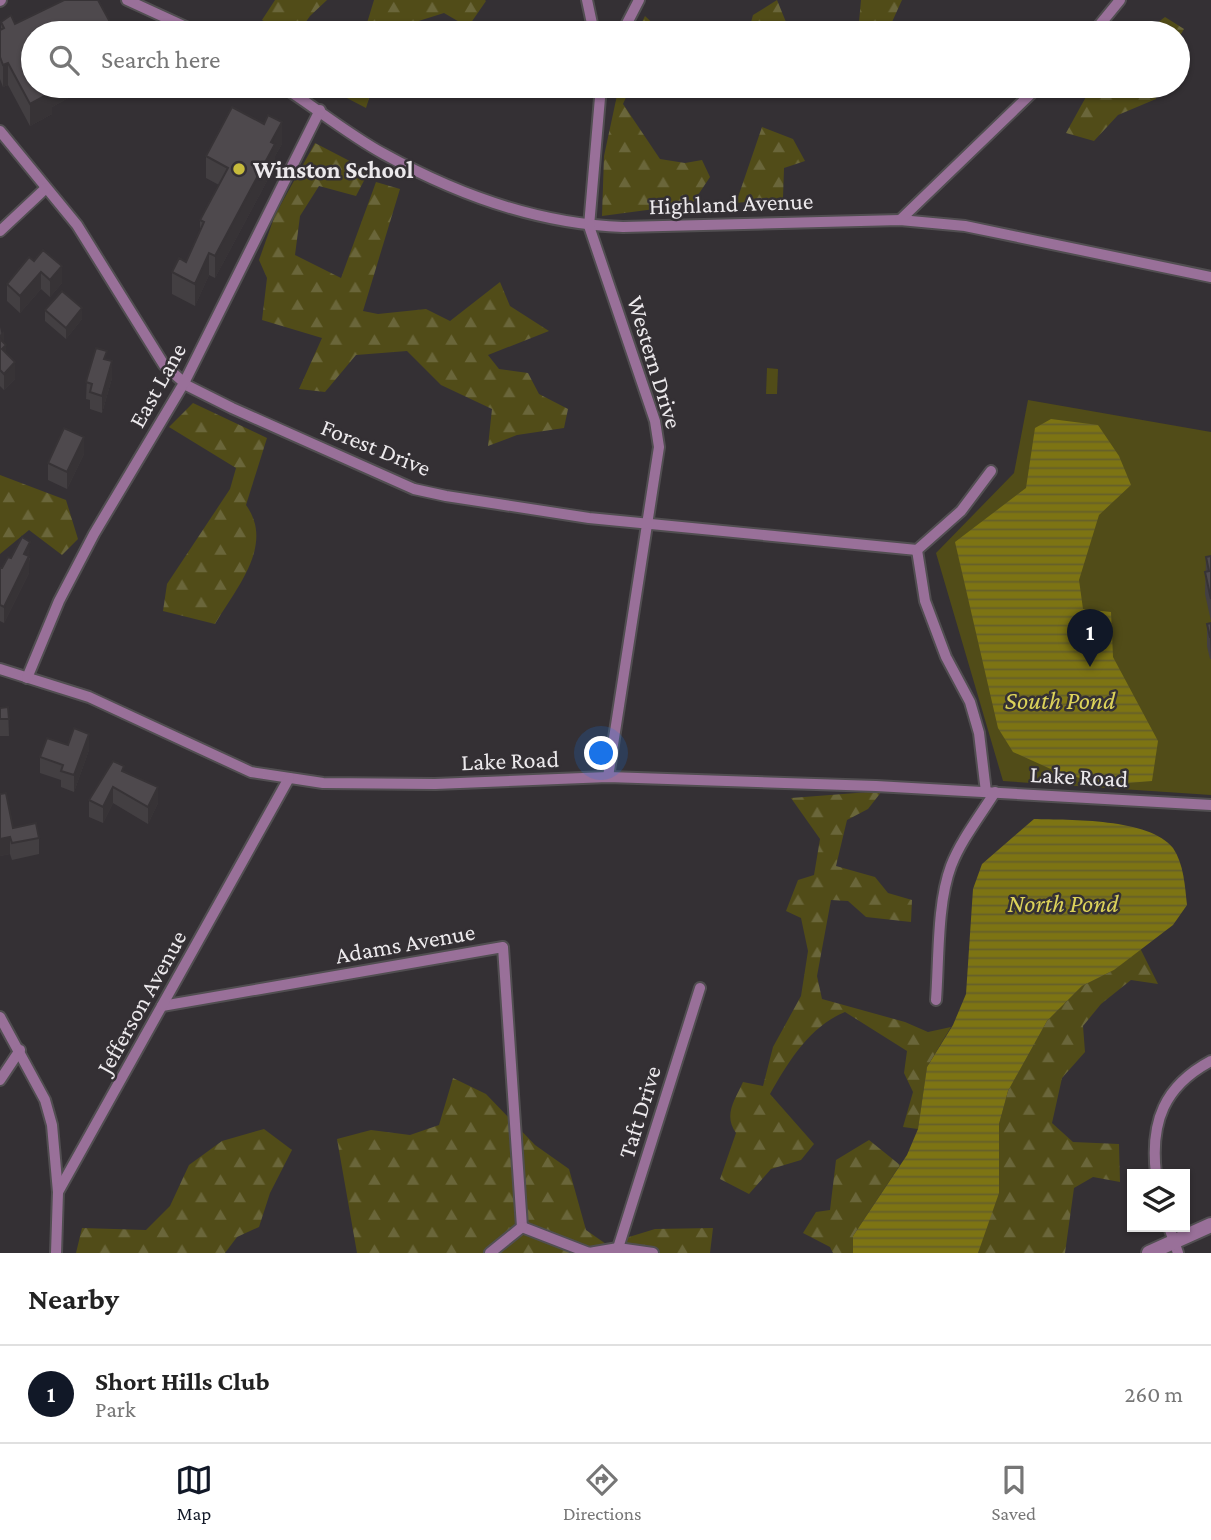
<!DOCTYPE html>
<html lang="en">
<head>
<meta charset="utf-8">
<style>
  :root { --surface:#fff; --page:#f6f6f6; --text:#222; --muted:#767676; --line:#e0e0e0; --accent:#111827 }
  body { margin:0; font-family:"Crimson Pro",serif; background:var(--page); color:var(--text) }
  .controls { position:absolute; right:21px; bottom:21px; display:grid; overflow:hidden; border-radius:0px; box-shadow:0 2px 5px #0004 }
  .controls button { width:63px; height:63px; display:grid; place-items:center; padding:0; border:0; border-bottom:2px solid var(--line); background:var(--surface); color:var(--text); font:35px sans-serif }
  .you { position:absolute; left:602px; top:754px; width:24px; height:24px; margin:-18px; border:5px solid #fff; border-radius:50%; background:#1a73e8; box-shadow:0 0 0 10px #1a73e833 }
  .badge { display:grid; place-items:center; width:46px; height:46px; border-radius:50%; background:var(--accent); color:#fff; font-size:23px; font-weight:700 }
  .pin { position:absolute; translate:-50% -58px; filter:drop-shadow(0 2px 4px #0008) }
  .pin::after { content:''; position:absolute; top:37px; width:24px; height:21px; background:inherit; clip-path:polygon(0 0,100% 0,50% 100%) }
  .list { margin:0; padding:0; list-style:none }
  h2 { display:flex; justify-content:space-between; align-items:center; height:91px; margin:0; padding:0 28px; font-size:30px }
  h2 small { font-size:23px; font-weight:400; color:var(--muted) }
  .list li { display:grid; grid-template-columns:46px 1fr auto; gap:21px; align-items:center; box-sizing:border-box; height:98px; padding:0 28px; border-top:2px solid var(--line) }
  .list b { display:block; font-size:26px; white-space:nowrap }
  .list p { margin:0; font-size:23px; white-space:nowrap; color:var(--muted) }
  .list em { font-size:23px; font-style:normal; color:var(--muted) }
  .icon { flex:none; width:38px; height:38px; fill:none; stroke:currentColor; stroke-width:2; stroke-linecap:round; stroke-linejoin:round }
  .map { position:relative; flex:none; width:1211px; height:1253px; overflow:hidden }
  .search { position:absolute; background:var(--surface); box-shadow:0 2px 5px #0004; left:21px; right:21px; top:21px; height:77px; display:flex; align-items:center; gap:18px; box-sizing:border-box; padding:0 24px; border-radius:38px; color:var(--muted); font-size:26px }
  .sheet { height:189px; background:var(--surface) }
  nav { display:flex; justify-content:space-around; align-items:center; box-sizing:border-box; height:98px; border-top:2px solid var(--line); background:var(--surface); font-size:19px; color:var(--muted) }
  nav a { display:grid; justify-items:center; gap:4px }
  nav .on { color:var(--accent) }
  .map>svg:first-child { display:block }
  .forest { fill:url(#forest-firs) }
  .green { fill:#514c18 }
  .water { fill:url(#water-rules) }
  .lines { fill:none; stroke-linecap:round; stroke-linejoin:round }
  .minor-casing { stroke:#514e51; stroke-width:14 }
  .tertiary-casing { stroke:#514e51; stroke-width:18 }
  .minor { stroke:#997099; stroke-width:10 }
  .tertiary { stroke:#997099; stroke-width:14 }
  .wall { fill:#433f42 }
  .shaded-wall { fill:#373336 }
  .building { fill:#4e494d; stroke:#373336; stroke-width:2 }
  .poi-dot { fill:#c7bb3c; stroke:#343034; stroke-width:2.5 }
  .labels { text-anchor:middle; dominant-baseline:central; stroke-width:5; stroke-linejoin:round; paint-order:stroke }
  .poi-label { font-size:24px; font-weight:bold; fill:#ece9ec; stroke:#343034; text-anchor:start }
  .street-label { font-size:24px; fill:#ece9ec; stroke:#343034 }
  .water-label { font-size:26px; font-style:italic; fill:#dcd25a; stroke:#343034 }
</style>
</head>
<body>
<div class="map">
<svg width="1211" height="1253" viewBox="0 0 1211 1253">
  <defs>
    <pattern id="forest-firs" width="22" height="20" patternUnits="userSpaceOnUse" patternTransform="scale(1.75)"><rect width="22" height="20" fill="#514c18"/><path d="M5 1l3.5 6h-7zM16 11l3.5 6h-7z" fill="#6a663a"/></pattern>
    <pattern id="water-rules" width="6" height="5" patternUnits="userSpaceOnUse" patternTransform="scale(1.75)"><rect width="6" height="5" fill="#7d7413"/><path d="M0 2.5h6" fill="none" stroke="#655f2a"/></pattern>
  </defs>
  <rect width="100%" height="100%" fill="#343034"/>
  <g class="forest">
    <path d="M275 0H327L310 16 298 33H284L262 20Z"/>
    <path d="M374 0H485L486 1 468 27 444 13 390 30 388 33H364Z"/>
    <path d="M777 0 788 27 797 33H748L753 15Z"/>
    <path d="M861 0H902L892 22V33H858Z"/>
    <path d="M645 16 663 33H637Z"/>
    <path d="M1165 17 1184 29 1178 39V33H1144Z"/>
    <path d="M345 86H373L366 108 343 96Z"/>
    <path d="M619 86H631L623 104 660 159 685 163 702 160 710 177 692 204 602 216 604 156Z"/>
    <path d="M754 86H804L776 94Z"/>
    <path d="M1092 86H1154L1156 99 1118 115 1094 141 1066 133Z"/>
    <path d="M762 127 793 139 805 161 784 168 783 198 736 203Z"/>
    <path d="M315 143 369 171 356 196 319 186 300 216 295 255 341 278 376 182 400 189 363 311 378 314 426 309 450 321 500 282 510 306 549 331 488 355 499 369 528 373 539 394 568 409 564 428 517 435 488 446 492 409 441 385 407 351 356 355 325 392 299 389 322 338 262 320 267 278 259 260 275 215Z"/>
    <path d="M193 403 267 438 246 505C275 545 236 588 215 624L163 611 167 584 230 489 236 468 169 427Z"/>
    <path d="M0 475 66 500 78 539 62 555 29 530 0 554Z"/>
    <path d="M882 791 868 809 847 820 836 866 875 877 888 893 912 900 911 922 866 917 848 901 831 900 817 976 822 999 905 1022 928 1032 951 1027 927 1067 918 1129 903 1127 913 1092 904 1073 907 1051 845 1012C810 1026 788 1062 770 1094L814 1144 801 1160 771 1169 749 1194 720 1179 736 1133C723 1115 735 1100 743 1082L763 1086 773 1047 801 996 808 951 801 918 786 911 798 880 814 875 820 839 791 798Z"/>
    <path d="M1140 948 1158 984 1131 980 1101 1004 1083 1026 1085 1052 1062 1078 1052 1123 1073 1142 1119 1144 1120 1182 1093 1177 1074 1188 1065 1253H978L997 1157 999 1124 1008 1091 1047 1021 1082 986 1114 970Z"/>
    <path d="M453 1078 486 1094 535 1145 569 1169 586 1230 606 1244 655 1229 713 1228 710 1253H357L337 1139 371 1130 410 1135 439 1125Z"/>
    <path d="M264 1129 292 1150 270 1193 259 1227 237 1237 225 1253H76L82 1228 146 1230 170 1206 189 1165 222 1141Z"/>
    <path d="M869 1140 900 1165 853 1236V1253H833L830 1247 803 1233 816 1212 830 1210 836 1160Z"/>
  </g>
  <g class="green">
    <path d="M767 368 778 369 777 394H766Z"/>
    <path d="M1028 400 1211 432V795L1003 781 936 553 1014 473Z"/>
  </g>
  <g class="water">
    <path d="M1051 419 1098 425 1119 456 1131 485 1099 515 1079 580 1083 609 1111 612 1113 657 1158 741 1152 781 1103 785 1053 770 1013 752 998 728 955 542 1026 488 1035 428Z"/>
    <path d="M1034 819C1069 820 1150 818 1173 848 1184 864 1185 887 1187 905L1173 925 1114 970 1082 986 1047 1021 1008 1091 999 1124V1193L978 1253H853V1236L907 1155 918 1129 927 1067 953 1025 966 994 973 889 982 864Z"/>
  </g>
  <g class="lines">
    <g class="minor-casing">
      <g id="minor">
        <path d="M127 0 199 33"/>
        <path d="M587 0 594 33"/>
        <path d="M0 1 1 0"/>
        <path d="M622 33 639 0"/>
        <path d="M1093 33 1120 0"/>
        <path d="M282 86C316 108 349 135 384 154 458 195 539 224 623 227L900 220 965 226 1211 277"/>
        <path d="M601 86 589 226 655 421 659 447 608 777"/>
        <path d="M0 131 77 225 164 365 188 386 232 408 414 489 446 496 589 518 917 550"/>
        <path d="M900 220 1039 86"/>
        <path d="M0 231 46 188"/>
        <path d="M0 669 89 697 251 772 323 783 435 784 608 777 876 786 1211 805"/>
        <path d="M27 678 59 601 94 534 184 383 320 110"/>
        <path d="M986 792 979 733 970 702 946 657 925 601 917 550 961 511 991 471"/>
        <path d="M936 1000C939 960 937 903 951 866 961 840 980 816 995 792"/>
        <path d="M162 1006 503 947 522 1227"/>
        <path d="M0 1017 45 1100 52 1125 58 1192"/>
        <path d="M0 1080 20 1050"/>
        <path d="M1156 1174C1150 1122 1164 1086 1211 1061"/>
        <path d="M522 1227 589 1253 618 1248 653 1253"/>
        <path d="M1169 1227 1178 1253"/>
        <path d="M618 1248 700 988"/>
        <path d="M56 1253 58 1192 289 778"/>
        <path d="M490 1253 522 1227"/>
      </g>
    </g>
    <g class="tertiary-casing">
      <path id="tertiary" d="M1149 1253 1211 1225"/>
    </g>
    <use href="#minor" class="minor"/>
    <use href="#tertiary" class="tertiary"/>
  </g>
  <g class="wall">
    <path d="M1 22 33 86H79L72 89V96L52 107V114L30 126 8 85 3 87 0 79V30L1 29Z"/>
    <path d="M282 144 275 156V166L215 278 209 275 195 306 172 294V272L186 262 200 230V220L219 185 206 178V156Z"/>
    <path d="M29 257 62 283 50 297 41 289 20 313 7 301V284Z"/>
    <path d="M45 310 82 319 66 339 45 321Z"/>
    <path d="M0 327 6 353 15 379 4 390 0 386Z"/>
    <path d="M107 360 112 378 102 413 90 409V400L86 399 87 378Z"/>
    <path d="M84 454 67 489 48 480V463Z"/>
    <path d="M1211 556V621L1205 594 1206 557Z"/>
    <path d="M11 558H30L29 562V573L4 623 0 621V568H2Z"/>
    <path d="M1211 623V659H1210L1207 646V624Z"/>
    <path d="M8 707 9 736H0V708Z"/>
    <path d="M68 745 89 750 74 792 61 787V780L40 773V757Z"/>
    <path d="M124 772 158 803 148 824 113 803 103 823 89 817V800Z"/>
    <path d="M0 794 13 828 39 838V854L12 860 10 854 0 856Z"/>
  </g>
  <g class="shaded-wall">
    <path d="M8 63V85L3 87V65Z"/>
    <path d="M51 86H79L72 89V96L52 107V114L30 126V104Z"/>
    <path d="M282 122V144L275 156V166L215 278V256Z"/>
    <path d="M209 253V275L195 306V284Z"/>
    <path d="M62 266V283L50 297V280Z"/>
    <path d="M41 272V289L20 313V296Z"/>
    <path d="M82 308V319L66 339V328Z"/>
    <path d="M4 331V347L6 345V361L0 351V335Z"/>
    <path d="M112 361V378L102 413V396Z"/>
    <path d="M15 362V379L4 390V374Z"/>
    <path d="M84 437V454L67 489V472Z"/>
    <path d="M30 542 29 573 4 623V607L24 554Z"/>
    <path d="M1210 637H1211L1210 659Z"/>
    <path d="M89 734V750L74 792V775Z"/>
    <path d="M113 787V803L103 823V807Z"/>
    <path d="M158 787V803L148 824V807Z"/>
    <path d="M10 837V854L0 856V839Z"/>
  </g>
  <g class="building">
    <path d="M64 0H98L116 33H33V86H51L49 87 52 92 30 104 8 63 3 65 0 57V30L4 28 1 22 11 15 15 24Z"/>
    <path d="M232 107 264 124 268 115 282 122 271 142 275 144 215 256 209 253 195 284 172 272 179 258 186 262 204 222 200 220 228 168 206 156Z"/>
    <path d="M43 250 62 266 50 280 41 272 20 296 7 284 29 257 34 261Z"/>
    <path d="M62 291 82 308 66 328 45 310Z"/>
    <path d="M0 339 6 345 2 349 15 362 4 374 0 370Z"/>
    <path d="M96 348 107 351 104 359 112 361 102 396 90 392 92 384 86 382 87 378Z"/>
    <path d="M64 428 84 437 67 472 48 463Z"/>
    <path d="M22 537 30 542 24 554 29 556 4 607 0 605V568H2L8 557 11 558Z"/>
    <path d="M1211 556V599L1205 572 1209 571 1206 557Z"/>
    <path d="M1211 623V637H1210L1207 624Z"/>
    <path d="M8 707 9 719H0V708Z"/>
    <path d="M74 728 89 734 74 775 61 771 63 765 40 757 47 738 68 745Z"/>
    <path d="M113 761 124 766 122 771 158 787 148 807 113 787 103 807 89 800Z"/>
    <path d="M6 793 13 828 36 823 39 838 12 843 10 837 0 839V794Z"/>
  </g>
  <circle class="poi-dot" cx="239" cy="169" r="7"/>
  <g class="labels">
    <g class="poi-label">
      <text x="253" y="169">Winston School</text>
    </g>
    <g class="street-label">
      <text transform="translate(731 203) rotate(-2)">Highland Avenue</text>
      <text transform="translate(655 362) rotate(73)">Western Drive</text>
      <text transform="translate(157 385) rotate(-61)">East Lane</text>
      <text transform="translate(376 447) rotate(22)">Forest Drive</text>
      <text transform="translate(510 760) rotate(-2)">Lake Road</text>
      <text transform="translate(1079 776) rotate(3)">Lake Road</text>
      <text transform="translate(405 943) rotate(-10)">Adams Avenue</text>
      <text transform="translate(141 1002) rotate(-61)">Jefferson Avenue</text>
      <text transform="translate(639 1112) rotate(-73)">Taft Drive</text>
    </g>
    <g class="water-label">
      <text x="1060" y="700">South Pond</text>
      <text x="1063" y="903">North Pond</text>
    </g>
  </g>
</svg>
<div class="controls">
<button><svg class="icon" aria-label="layers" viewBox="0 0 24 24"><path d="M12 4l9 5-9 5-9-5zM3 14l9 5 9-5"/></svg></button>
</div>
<div class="you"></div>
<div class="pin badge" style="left:1090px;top:667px">1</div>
<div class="search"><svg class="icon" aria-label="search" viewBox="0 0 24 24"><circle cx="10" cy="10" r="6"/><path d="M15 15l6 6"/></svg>Search here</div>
</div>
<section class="sheet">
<h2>Nearby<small></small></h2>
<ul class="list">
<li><span class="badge">1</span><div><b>Short Hills Club</b><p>Park</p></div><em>260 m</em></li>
</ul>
</section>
<nav>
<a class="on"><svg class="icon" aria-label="map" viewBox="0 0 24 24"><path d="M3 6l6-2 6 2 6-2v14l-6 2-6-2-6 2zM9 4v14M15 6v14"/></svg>Map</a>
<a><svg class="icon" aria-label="directions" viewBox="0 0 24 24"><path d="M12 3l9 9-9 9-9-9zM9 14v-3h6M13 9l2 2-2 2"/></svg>Directions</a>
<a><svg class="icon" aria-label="saved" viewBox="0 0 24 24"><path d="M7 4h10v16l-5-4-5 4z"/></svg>Saved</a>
</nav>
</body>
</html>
